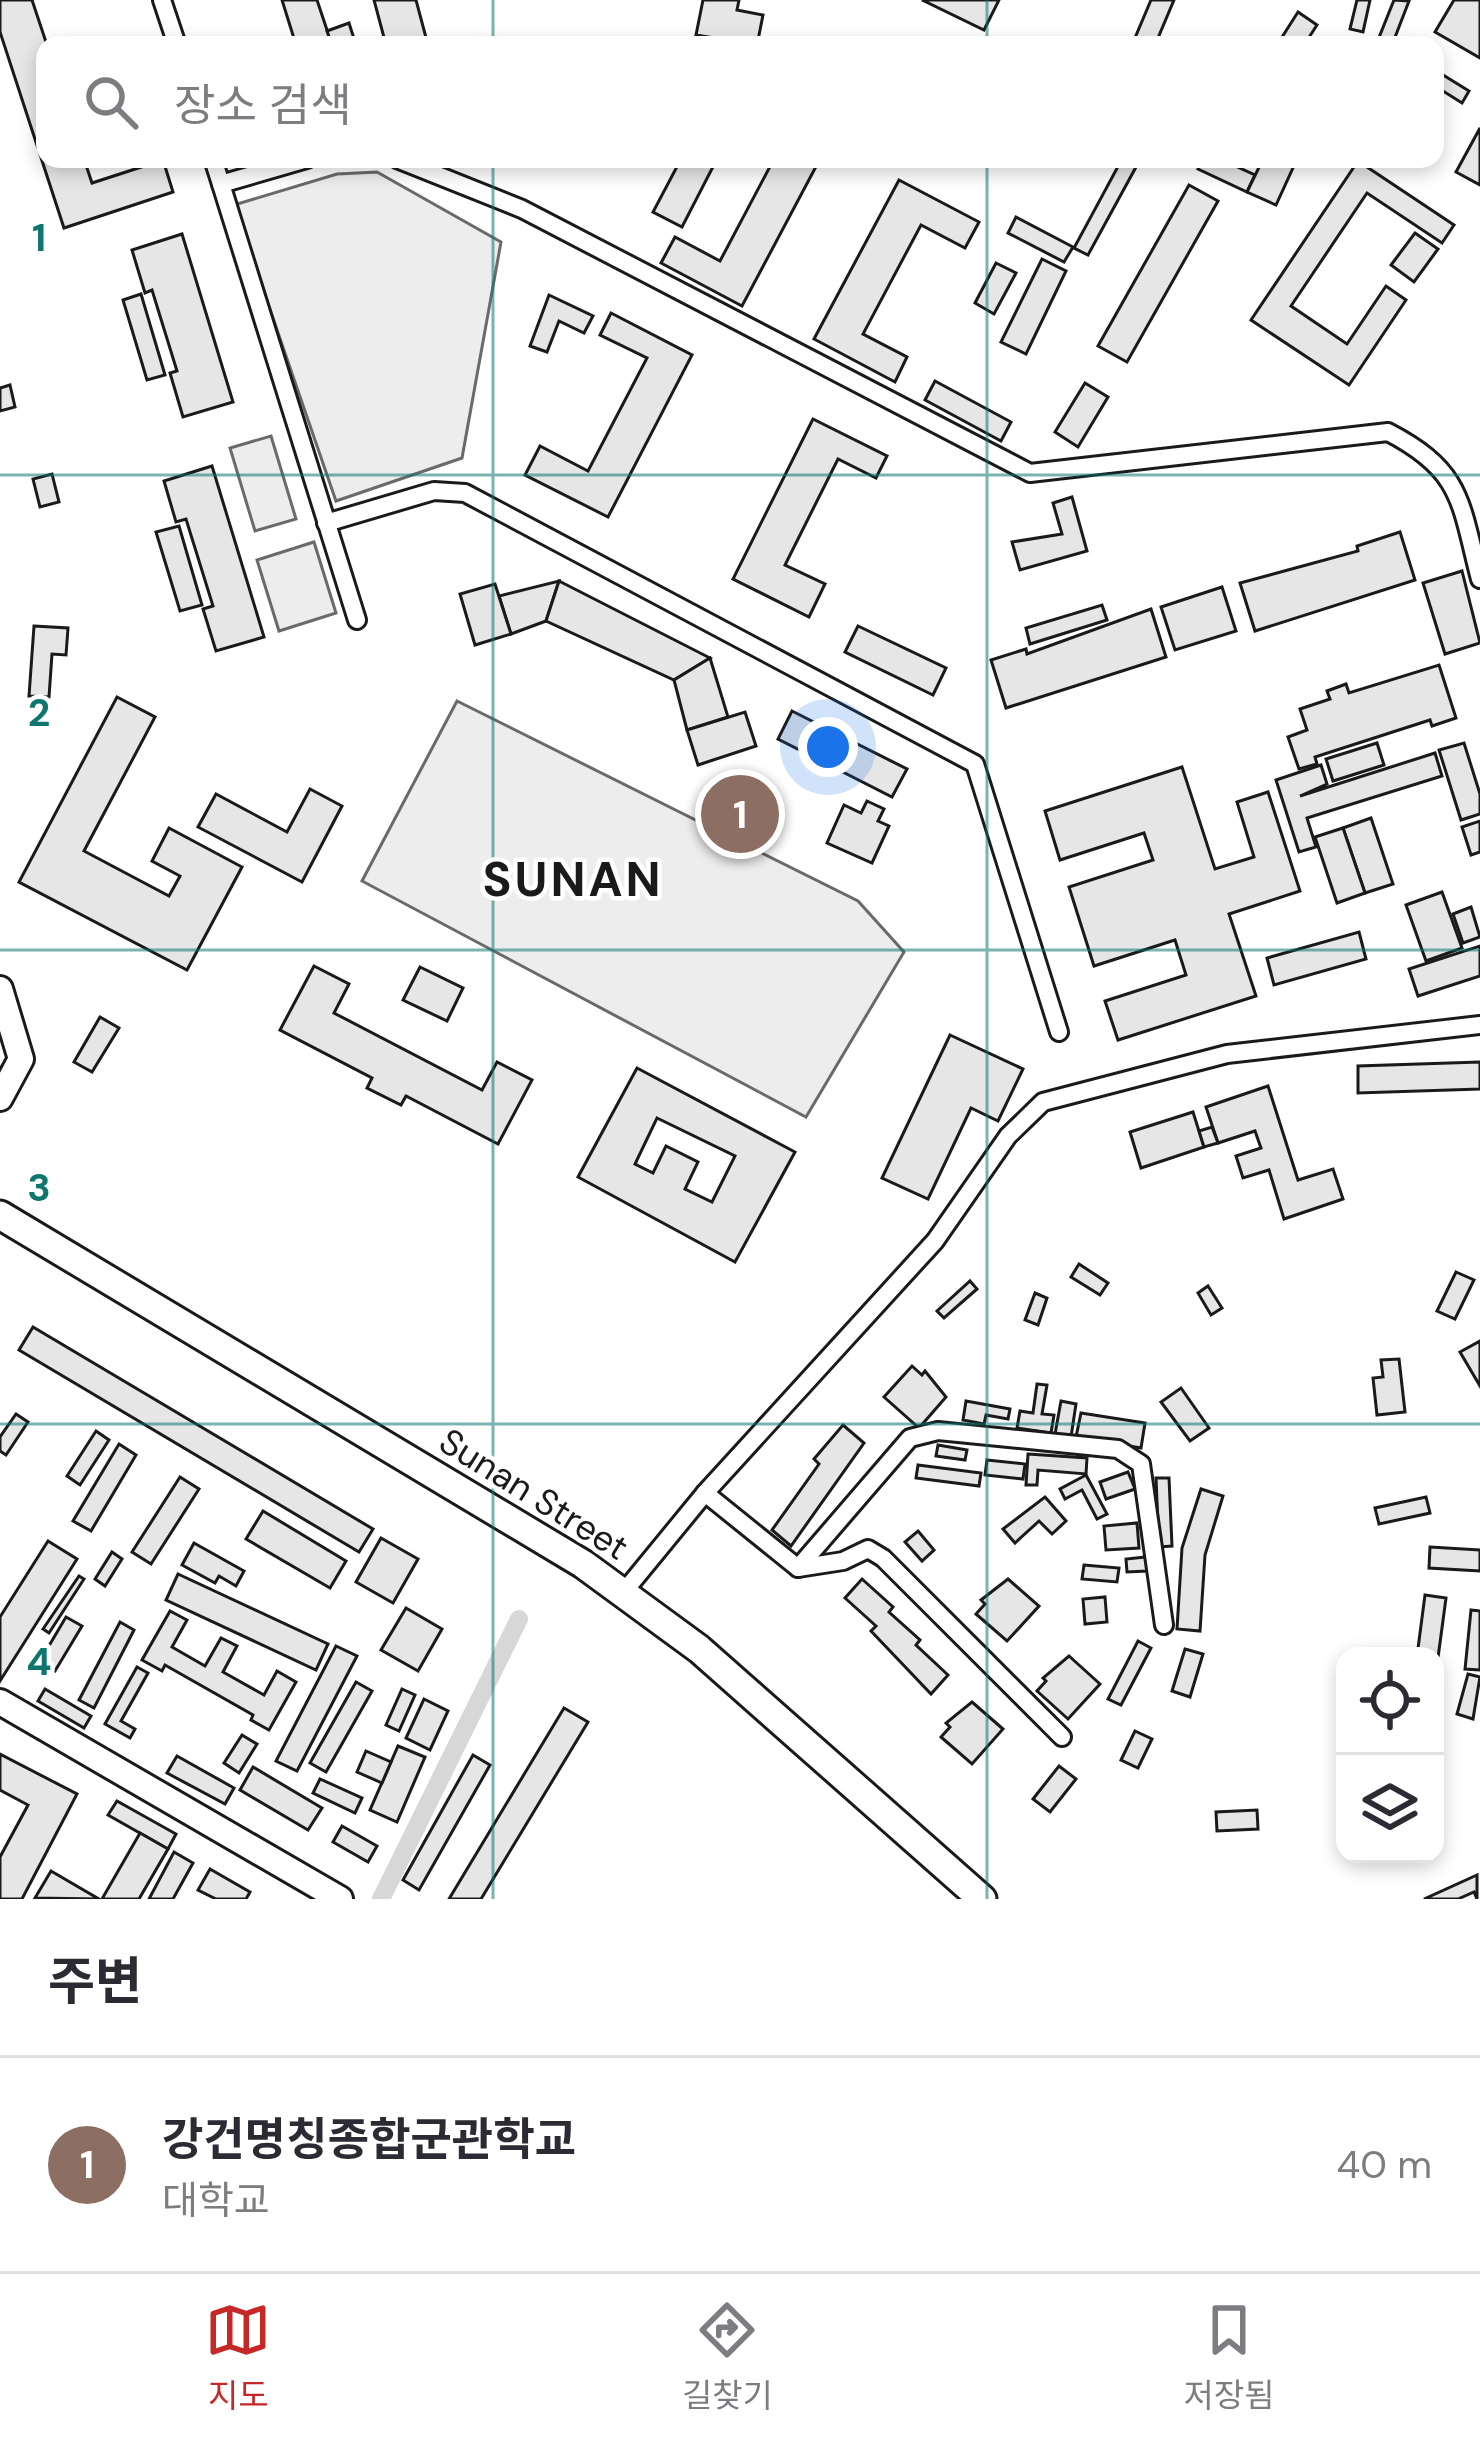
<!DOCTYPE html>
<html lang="ko">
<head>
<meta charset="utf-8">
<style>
  :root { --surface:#fff; --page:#f2f2f3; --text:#2b2b33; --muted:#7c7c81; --line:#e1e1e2; --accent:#c62828 }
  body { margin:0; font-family:"DM Sans","Noto Sans KR",sans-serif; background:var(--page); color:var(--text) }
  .controls { position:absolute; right:36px; bottom:36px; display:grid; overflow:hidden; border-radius:24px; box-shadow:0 6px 18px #0003 }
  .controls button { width:108px; height:108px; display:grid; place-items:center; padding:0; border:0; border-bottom:3px solid var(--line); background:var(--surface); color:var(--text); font:60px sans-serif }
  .you { position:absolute; left:828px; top:747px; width:42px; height:42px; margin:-30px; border:9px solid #fff; border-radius:50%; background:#1a73e8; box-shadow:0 0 0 18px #1a73e833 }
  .badge { display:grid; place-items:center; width:78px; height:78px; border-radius:50%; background:var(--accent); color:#fff; font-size:39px; font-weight:700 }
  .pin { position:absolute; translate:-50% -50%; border:6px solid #fff; box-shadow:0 3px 12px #0006 }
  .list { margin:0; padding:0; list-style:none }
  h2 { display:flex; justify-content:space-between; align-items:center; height:156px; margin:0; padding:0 48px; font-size:51px }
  h2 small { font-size:39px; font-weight:400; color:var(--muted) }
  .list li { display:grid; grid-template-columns:78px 1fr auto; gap:36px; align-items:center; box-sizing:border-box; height:216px; padding:0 48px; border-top:3px solid var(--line) }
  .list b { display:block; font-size:45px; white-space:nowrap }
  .list p { margin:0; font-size:39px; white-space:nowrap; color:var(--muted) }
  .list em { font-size:39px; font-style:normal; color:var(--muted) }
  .icon { flex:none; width:66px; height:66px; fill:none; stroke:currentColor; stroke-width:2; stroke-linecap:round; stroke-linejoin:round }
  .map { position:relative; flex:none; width:1480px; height:1899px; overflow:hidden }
  .search { position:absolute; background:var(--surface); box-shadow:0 6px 18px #0003; left:36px; right:36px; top:36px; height:132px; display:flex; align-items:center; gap:30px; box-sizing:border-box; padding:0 42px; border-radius:24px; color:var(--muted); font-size:45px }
  .sheet { height:372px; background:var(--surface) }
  nav { display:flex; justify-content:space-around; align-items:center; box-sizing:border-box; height:168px; border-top:3px solid var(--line); background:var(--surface); font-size:33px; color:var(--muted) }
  nav a { display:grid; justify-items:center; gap:6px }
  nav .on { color:var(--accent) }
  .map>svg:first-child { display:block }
  .built { fill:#ededed; stroke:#6a6a6a; stroke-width:3 }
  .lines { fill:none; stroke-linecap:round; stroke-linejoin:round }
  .canal { stroke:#d7d7d7; stroke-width:18 }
  .building { fill:#e6e6e6; stroke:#1a1a1a; stroke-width:3; fill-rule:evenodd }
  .street-casing { stroke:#1a1a1a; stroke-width:22 }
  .secondary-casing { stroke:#1a1a1a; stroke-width:30 }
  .primary-casing { stroke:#1a1a1a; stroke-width:33 }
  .street { stroke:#fff; stroke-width:16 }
  .secondary { stroke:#fff; stroke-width:24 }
  .primary { stroke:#fff; stroke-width:27 }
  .grid { fill:none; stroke:#0f766e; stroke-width:3; stroke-opacity:0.55 }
  .labels { text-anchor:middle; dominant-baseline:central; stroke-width:9; stroke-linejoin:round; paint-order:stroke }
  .street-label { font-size:36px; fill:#1a1a1a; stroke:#fff }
  .district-label { font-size:48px; font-weight:bold; letter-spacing:3px; fill:#1a1a1a; stroke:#fff }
  .grid-label { font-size:39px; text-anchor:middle; font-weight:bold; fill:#0f766e; stroke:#fff; stroke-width:9; stroke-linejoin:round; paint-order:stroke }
</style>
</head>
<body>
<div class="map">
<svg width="1480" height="1899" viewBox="0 0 1480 1899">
  <rect width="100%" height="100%" fill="#fff"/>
  <g class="built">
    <path d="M377 172 501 242 462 458 336 501 234 205 337 174Z"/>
    <path d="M271 436 296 519 255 531 230 448Z"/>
    <path d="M314 542 336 613 279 631 257 560Z"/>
    <path d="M457 701 858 901 904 952 806 1117 362 881Z"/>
  </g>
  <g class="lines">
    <path class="canal" d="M381 1899 519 1619"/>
  </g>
  <g class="building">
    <path d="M0 0H32L47 45 45 159H84L92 183 163 160 173 192 64 228 0 32Z"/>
    <path d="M282 0H317L332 45H296Z"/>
    <path d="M374 0H416L428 45H386Z"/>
    <path d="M703 0H739L737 10 763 15 757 45 696 35Z"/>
    <path d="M922 0H999L984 30Z"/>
    <path d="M1151 0H1174L1155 45H1132Z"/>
    <path d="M1357 0H1370L1363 32 1350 29Z"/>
    <path d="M1394 0 1409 1 1392 45H1376Z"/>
    <path d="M1454 0H1480V58L1435 32Z"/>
    <path d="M1298 12 1317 25 1304 45H1277Z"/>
    <path d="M349 23 356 45H332L327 31Z"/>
    <path d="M1435 70 1469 91 1462 103 1435 86Z"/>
    <path d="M1480 128V185L1456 172Z"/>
    <path d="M681 159H717L682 227 653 212Z"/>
    <path d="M774 159H820L742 306 661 263 675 237 720 261Z"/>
    <path d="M1122 159 1136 167 1088 255 1074 248Z"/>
    <path d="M1202 159H1233L1231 164 1255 175 1247 192 1198 169Z"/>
    <path d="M1263 159H1297L1276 205 1247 192Z"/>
    <path d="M1358 161 1454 225 1442 243 1367 193 1291 306 1347 344 1386 286 1406 300 1349 385 1251 320Z"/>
    <path d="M899 180 979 222 965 248 921 225 863 334 907 357 895 382 814 339Z"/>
    <path d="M1189 185 1218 201 1127 362 1098 346Z"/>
    <path d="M1016 217 1073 247 1064 262 1008 233Z"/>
    <path d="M1415 233 1438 249 1414 282 1391 265Z"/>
    <path d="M182 234 233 402 183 417 170 373 177 371 152 290 145 293 132 250Z"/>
    <path d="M1042 259 1066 271 1026 354 1001 342Z"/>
    <path d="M996 263 1016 273 994 314 975 303Z"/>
    <path d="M141 294 165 375 147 380 123 300Z"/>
    <path d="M549 295 593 316 584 333 559 321 547 352 530 346Z"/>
    <path d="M611 313 692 355 608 517 525 475 540 446 588 471 647 358 600 335Z"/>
    <path d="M935 381 1011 422 1001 441 925 400Z"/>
    <path d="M1085 383 1108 397 1078 447 1055 432Z"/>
    <path d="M10 385 15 407 0 411V388Z"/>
    <path d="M813 419 887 456 876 478 838 459 785 565 825 584 809 617 733 579Z"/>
    <path d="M212 466 264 637 216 651 203 609 213 606 186 519 176 522 164 481Z"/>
    <path d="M52 474 59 502 40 507 33 479Z"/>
    <path d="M1072 497 1087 551 1020 570 1012 542 1062 534 1053 503Z"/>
    <path d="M179 526 202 605 180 611 156 532Z"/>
    <path d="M1400 532 1415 580 1255 631 1240 583 1358 551 1357 546Z"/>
    <path d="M1462 571 1480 643 1445 654 1423 583Z"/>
    <path d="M559 581 546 621 511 634 499 596Z"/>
    <path d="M559 581 710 658 674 680 546 621Z"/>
    <path d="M495 584 511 634 475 645 460 594Z"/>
    <path d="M1222 587 1236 631 1175 650 1161 607Z"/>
    <path d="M1102 605 1107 620 1030 644 1026 628Z"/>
    <path d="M1151 609 1166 657 1006 708 991 660 1026 649 1027 654Z"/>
    <path d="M34 626 68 628 66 655 52 654 49 697 29 696Z"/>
    <path d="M858 626 946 668 933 695 845 652Z"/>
    <path d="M710 658 728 717 687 730 674 680Z"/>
    <path d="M1439 665 1456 718 1432 726 1430 720 1315 757 1317 764 1299 769 1288 737 1307 730 1300 709 1330 699 1327 691 1346 684 1349 693Z"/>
    <path d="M117 697 155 717 84 851 169 896 180 876 152 861 169 828 242 867 187 970 19 882Z"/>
    <path d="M792 711 907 769 892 797 778 739Z"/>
    <path d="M745 712 756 746 698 765 687 730Z"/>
    <path d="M1377 743 1384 765 1333 781 1326 759Z"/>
    <path d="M1464 743 1480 794V814L1461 820 1439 750Z"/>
    <path d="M1435 753 1442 776 1307 818 1316 847 1299 852 1276 780 1321 765 1327 784 1300 796Z"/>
    <path d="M1182 767 1215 869 1254 857 1237 802 1268 792 1300 891 1229 914 1256 996 1118 1040 1105 1001 1186 975 1175 940 1094 966 1069 887 1153 860 1144 833 1060 860 1045 811Z"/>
    <path d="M310 789 342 806 302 882 198 827 216 794 287 832Z"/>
    <path d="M867 801 884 809 878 821 889 826 872 863 827 843 844 805 861 813Z"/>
    <path d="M1371 818 1393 884 1365 893 1343 828Z"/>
    <path d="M1480 821V852L1471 855 1462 827Z"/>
    <path d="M1343 828 1365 893 1337 903 1315 837Z"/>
    <path d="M1442 892 1462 948 1426 961 1406 905Z"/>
    <path d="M1471 907 1480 937 1463 943 1453 914Z"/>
    <path d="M1359 932 1366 959 1274 985 1267 958Z"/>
    <path d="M1480 946V976L1418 996 1409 969Z"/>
    <path d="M314 966 349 984 334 1013 482 1090 497 1062 532 1080 498 1144 406 1096 401 1105 367 1088 372 1078 280 1030Z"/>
    <path d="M420 967 463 988 447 1021 403 1000Z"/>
    <path d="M100 1017 119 1028 92 1072 74 1062Z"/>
    <path d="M950 1035 1023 1069 998 1121 971 1108 928 1199 882 1178Z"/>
    <path d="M1480 1062V1089L1358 1093V1066Z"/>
    <path d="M637 1068 795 1152 735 1262 578 1177ZM657 1118 735 1156 712 1202 685 1189 698 1162 666 1146 653 1173 635 1164Z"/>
    <path d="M1268 1086 1298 1180 1333 1169 1343 1199 1284 1219 1269 1170 1243 1178 1236 1156 1261 1148 1255 1131 1218 1143 1206 1107Z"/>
    <path d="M1193 1112 1204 1147 1141 1168 1130 1132Z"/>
    <path d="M1212 1127 1218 1143 1204 1147 1199 1131Z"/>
    <path d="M1079 1264 1108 1283 1100 1295 1071 1277Z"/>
    <path d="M1456 1272 1474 1280 1455 1319 1437 1311Z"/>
    <path d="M970 1281 977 1289 944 1318 937 1311Z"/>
    <path d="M1208 1286 1222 1308 1211 1315 1198 1293Z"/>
    <path d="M1035 1293 1047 1298 1038 1325 1025 1320Z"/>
    <path d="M33 1327 373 1529 359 1552 19 1350Z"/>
    <path d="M1480 1341V1386L1460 1352Z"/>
    <path d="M1399 1359 1405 1412 1377 1415 1373 1378 1383 1377 1381 1360Z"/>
    <path d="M912 1366 922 1375 925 1371 946 1397 919 1428 884 1397Z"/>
    <path d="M1037 1384 1047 1385 1042 1414 1054 1415 1051 1433 1017 1428 1020 1411 1033 1413Z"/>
    <path d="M1181 1388 1209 1428 1190 1441 1161 1402Z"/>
    <path d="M966 1401 1010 1409 1008 1419 986 1415 984 1424 963 1420Z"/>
    <path d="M1061 1401 1076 1404 1071 1437 1055 1434Z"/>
    <path d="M1081 1413 1145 1423 1141 1448 1076 1437Z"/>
    <path d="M16 1414 28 1422 6 1455 0 1451V1437Z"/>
    <path d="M843 1425 864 1443 791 1546 772 1530 819 1464 814 1459Z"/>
    <path d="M96 1431 109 1440 80 1485 67 1476Z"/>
    <path d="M119 1444 136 1455 91 1531 73 1521Z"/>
    <path d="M938 1445 967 1450 965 1460 936 1456Z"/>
    <path d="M1028 1454 1087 1458 1086 1474 1038 1470 1037 1485H1026Z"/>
    <path d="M987 1460 1025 1464 1023 1479 985 1475Z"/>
    <path d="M918 1465 981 1473 979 1486 916 1478Z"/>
    <path d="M1128 1472 1135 1489 1106 1499 1100 1482Z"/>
    <path d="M1086 1475 1107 1514 1097 1519 1082 1490 1065 1499 1060 1489Z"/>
    <path d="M180 1477 199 1489 151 1564 132 1552Z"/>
    <path d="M1156 1478H1169L1172 1546 1159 1547Z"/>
    <path d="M1201 1489 1223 1496 1205 1555 1200 1631 1177 1629 1182 1548Z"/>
    <path d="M1045 1497 1066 1521 1052 1534 1039 1521 1015 1543 1003 1529Z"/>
    <path d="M1426 1497 1430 1513 1379 1524 1375 1508Z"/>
    <path d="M263 1511 346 1561 330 1588 246 1539Z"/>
    <path d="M1137 1523 1139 1548 1106 1550 1104 1526Z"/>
    <path d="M918 1531 934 1550 922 1561 905 1542Z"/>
    <path d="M381 1538 418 1559 393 1603 356 1582Z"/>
    <path d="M48 1541 77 1559 0 1681V1617Z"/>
    <path d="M194 1543 244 1571 236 1586 219 1576 215 1583 182 1565Z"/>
    <path d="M1430 1547 1480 1550V1571L1429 1568Z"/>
    <path d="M112 1552 122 1559 105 1586 95 1579Z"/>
    <path d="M1146 1557 1147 1571 1127 1572 1126 1559Z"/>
    <path d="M1084 1565 1119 1568 1117 1582 1082 1579Z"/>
    <path d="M178 1574 328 1644 316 1670 166 1600Z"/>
    <path d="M79 1576 84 1579 49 1633 43 1629Z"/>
    <path d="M862 1579 893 1607 889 1612 920 1640 916 1645 948 1675 931 1694 871 1631 876 1626 845 1598Z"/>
    <path d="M1008 1579 1039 1606 1007 1641 976 1614 985 1604 981 1600Z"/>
    <path d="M1425 1595 1446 1598 1435 1680V1656H1417Z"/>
    <path d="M1105 1597 1107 1622 1085 1624 1083 1599Z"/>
    <path d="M406 1608 442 1629 418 1671 381 1650Z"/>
    <path d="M1471 1610 1480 1611V1670L1465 1669Z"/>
    <path d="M170 1611 187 1620 172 1647 205 1666 221 1638 237 1646 223 1672 264 1695 277 1671 296 1682 269 1730 251 1720 253 1715 165 1665 162 1671 142 1660Z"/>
    <path d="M66 1617 82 1626 55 1671 40 1661Z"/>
    <path d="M120 1622 134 1630 94 1708 79 1700Z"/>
    <path d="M1138 1641 1151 1648 1121 1705 1108 1699Z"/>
    <path d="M336 1646 357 1656 297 1771 276 1761Z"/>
    <path d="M1185 1649 1203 1654 1190 1697 1172 1691Z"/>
    <path d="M1069 1656 1100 1684 1068 1719 1037 1691 1046 1681 1043 1678Z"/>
    <path d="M137 1667 148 1673 121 1721 135 1729 130 1738 105 1724Z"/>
    <path d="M1468 1674 1480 1677 1473 1719 1457 1714Z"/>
    <path d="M356 1682 372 1691 326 1772 310 1763Z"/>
    <path d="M45 1689 91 1716 84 1728 38 1701Z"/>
    <path d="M402 1689 415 1695 399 1731 386 1725Z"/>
    <path d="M424 1699 448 1711 430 1750 406 1738Z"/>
    <path d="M972 1702 1003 1729 972 1764 941 1737 950 1727 946 1723Z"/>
    <path d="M564 1708 588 1722 481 1899H449Z"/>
    <path d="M1135 1731 1152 1739 1138 1768 1121 1760Z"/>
    <path d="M242 1735 257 1744 239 1773 224 1763Z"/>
    <path d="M398 1746 425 1757 397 1822 370 1810Z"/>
    <path d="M366 1751 391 1762 382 1783 357 1772Z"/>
    <path d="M0 1754 77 1794 22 1899H0V1857L28 1805 0 1790Z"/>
    <path d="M473 1755 490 1765 419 1890 403 1880Z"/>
    <path d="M177 1756 234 1788 225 1804 167 1773Z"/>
    <path d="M1059 1766 1076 1779 1050 1812 1033 1799Z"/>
    <path d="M253 1767 322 1808 308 1830 240 1790Z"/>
    <path d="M320 1779 362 1798 355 1813 313 1793Z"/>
    <path d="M117 1801 176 1834 168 1849 108 1815Z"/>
    <path d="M1257 1810 1258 1829 1217 1831 1216 1812Z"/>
    <path d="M342 1826 377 1846 368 1862 333 1842Z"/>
    <path d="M140 1833 168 1849 139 1899H102Z"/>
    <path d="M174 1852 193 1863 173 1899H149Z"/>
    <path d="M210 1869 250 1892 246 1899H216L198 1890Z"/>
    <path d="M51 1871 99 1899 35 1898Z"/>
    <path d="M1477 1875V1899L1474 1892 1458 1899H1424Z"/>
  </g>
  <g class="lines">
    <g class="street-casing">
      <g id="street">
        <path d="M162 0 177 45"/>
        <path d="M213 159 221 184 307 159"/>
        <path d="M397 159 522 209 1030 473 1388 432C1463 471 1460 502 1480 579"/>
        <path d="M221 184 357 620"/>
        <path d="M326 523 434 491 465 493 975 764 1059 1032"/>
        <path d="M705 1493 935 1241 1008 1136 1043 1102 1227 1054 1480 1025"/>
        <path d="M798 1568 843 1561 868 1549 883 1558 1062 1737"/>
        <path d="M623 1593 705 1493 798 1568 910 1438 938 1431 1118 1449 1141 1464 1164 1625"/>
      </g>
    </g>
    <g class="secondary-casing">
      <g id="secondary">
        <path d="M0 989 21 1059 0 1098"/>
        <path d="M0 1702 340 1899"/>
      </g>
    </g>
    <g class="primary-casing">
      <path id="primary" d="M0 1215 583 1564 699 1649 982 1899"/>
    </g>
    <use href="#street" class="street"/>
    <use href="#secondary" class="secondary"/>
    <use href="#primary" class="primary"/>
  </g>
  <path class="grid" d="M493 0V45M987 0V45M493 159V1899M987 159V1899M0 475H1480M0 950H1480M0 1424H1480"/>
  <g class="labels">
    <g class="street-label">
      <text transform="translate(534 1494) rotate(32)">Sunan Street</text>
    </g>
    <g class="district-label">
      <text x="573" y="879">SUNAN</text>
    </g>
  </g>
  <g class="grid-label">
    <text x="39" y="251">1</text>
    <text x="39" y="726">2</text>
    <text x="39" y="1201">3</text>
    <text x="39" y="1675">4</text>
  </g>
</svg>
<div class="controls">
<button><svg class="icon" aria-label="locate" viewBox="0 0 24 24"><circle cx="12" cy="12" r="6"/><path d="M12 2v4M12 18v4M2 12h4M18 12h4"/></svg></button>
<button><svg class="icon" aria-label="layers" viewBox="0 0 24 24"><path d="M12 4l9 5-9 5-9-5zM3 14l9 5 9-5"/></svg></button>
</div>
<div class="you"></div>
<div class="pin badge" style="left:740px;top:814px;background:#8d6e63">1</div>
<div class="search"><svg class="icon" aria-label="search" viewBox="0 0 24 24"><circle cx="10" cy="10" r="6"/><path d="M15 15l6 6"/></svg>장소 검색</div>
</div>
<section class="sheet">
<h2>주변<small></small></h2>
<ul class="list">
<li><span class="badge" style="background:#8d6e63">1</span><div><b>강건명칭종합군관학교</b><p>대학교</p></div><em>40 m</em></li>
</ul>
</section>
<nav>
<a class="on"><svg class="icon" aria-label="map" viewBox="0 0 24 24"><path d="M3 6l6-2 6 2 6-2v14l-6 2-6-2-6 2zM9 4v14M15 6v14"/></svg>지도</a>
<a><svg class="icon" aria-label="directions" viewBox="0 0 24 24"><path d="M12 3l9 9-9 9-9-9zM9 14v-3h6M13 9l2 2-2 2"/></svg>길찾기</a>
<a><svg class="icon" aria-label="saved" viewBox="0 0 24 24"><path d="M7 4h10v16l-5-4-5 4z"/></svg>저장됨</a>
</nav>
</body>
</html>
